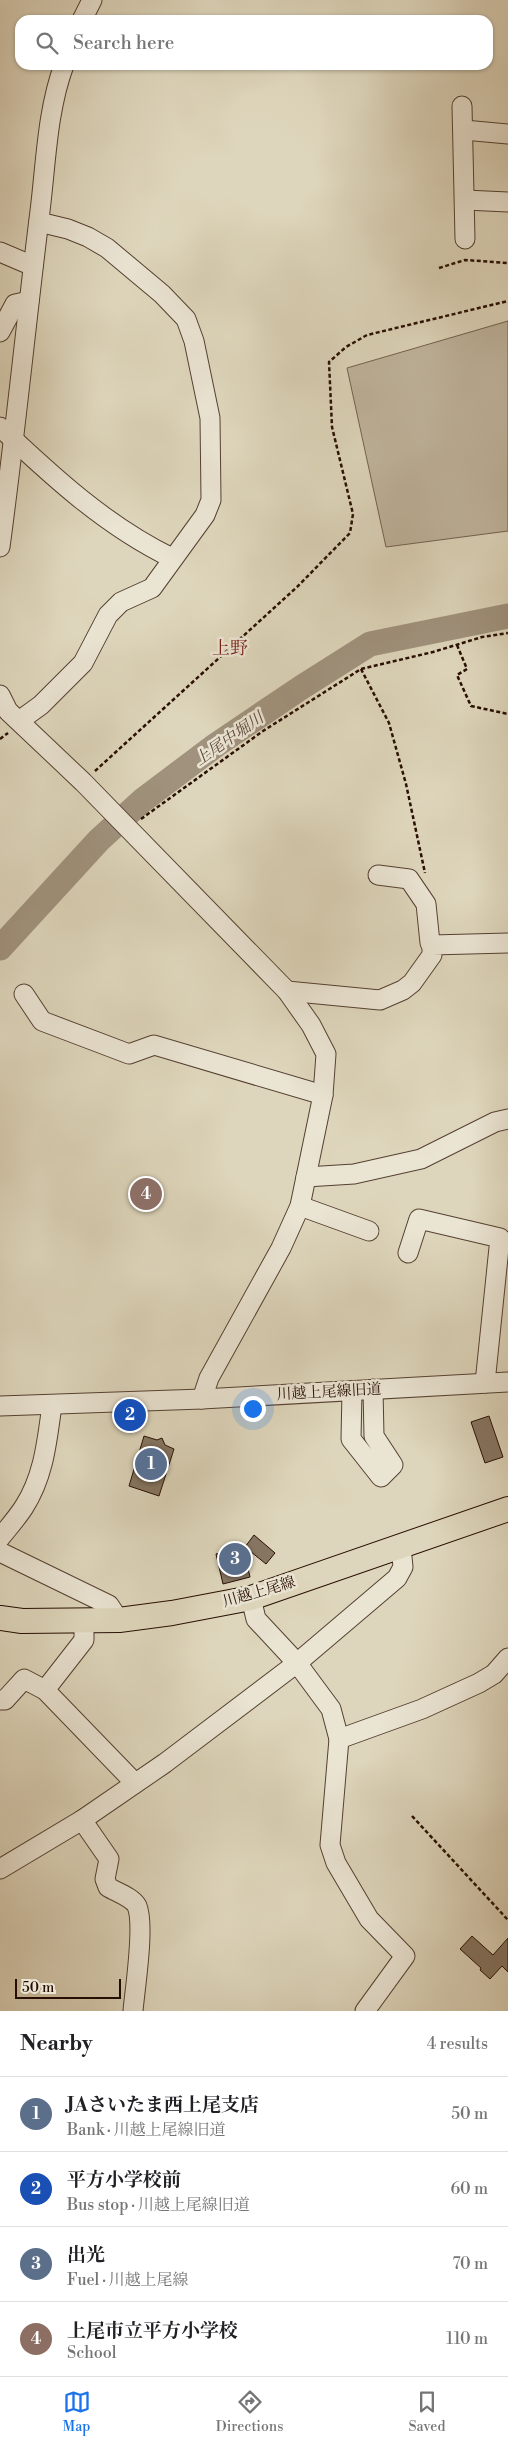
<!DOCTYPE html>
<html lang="en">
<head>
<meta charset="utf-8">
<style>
  :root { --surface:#fff; --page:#f6f6f6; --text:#202124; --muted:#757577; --line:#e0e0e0; --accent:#1a73e8 }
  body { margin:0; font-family:"Libre Bodoni","Noto Serif JP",serif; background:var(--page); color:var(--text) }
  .scale { position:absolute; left:15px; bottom:12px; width:106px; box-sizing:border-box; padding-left:5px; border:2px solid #270e03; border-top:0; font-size:14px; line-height:18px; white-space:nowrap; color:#270e03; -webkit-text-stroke:4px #eae4d3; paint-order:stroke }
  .you { position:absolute; left:252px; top:1408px; width:18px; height:18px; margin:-12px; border:4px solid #fff; border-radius:50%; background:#1a73e8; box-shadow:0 0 0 8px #1a73e833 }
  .badge { display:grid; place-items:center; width:32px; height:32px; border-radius:50%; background:var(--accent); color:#fff; font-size:16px; font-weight:700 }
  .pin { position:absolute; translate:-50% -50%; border:2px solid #fff; box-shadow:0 1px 5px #0006 }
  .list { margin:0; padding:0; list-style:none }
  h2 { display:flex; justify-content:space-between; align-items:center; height:65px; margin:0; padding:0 20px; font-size:21px }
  h2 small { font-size:16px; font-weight:400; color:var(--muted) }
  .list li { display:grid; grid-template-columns:32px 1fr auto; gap:15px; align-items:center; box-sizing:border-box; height:75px; padding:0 20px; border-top:1px solid var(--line) }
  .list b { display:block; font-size:19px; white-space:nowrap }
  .list p { margin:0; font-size:16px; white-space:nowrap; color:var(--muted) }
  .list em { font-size:16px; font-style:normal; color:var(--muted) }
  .icon { flex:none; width:28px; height:28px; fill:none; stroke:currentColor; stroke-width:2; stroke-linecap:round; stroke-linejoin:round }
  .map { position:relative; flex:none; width:508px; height:2011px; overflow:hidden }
  .search { position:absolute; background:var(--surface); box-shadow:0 1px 4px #0004; left:15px; right:15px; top:15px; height:55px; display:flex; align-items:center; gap:12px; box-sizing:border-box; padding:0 18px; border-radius:15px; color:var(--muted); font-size:19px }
  .sheet { height:365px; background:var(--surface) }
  nav { display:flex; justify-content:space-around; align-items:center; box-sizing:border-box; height:70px; border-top:1px solid var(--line); background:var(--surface); font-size:14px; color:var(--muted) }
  nav a { display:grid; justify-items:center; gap:2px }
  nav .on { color:var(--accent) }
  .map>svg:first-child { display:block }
  .green { fill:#bfb49d; stroke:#736150 }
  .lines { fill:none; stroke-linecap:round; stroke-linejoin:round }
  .river { stroke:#a0927d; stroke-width:25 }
  .building { fill:#867663; stroke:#270e03 }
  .minor-casing { stroke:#554031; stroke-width:21 }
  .major-casing { stroke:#270e03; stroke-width:26 }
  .path { stroke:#270e03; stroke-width:2.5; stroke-dasharray:4 2.5; stroke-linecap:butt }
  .minor { stroke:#eae4d3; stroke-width:19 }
  .major { stroke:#ded6bc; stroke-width:24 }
  .labels { text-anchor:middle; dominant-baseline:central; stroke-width:5; stroke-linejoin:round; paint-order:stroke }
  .street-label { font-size:15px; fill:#270e03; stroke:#eae4d3 }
  .water-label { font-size:16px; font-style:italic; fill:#5d493a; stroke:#eae4d3 }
  .quarter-label { font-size:18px; fill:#7a1f14; stroke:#eae4d3 }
</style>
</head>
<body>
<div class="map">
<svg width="508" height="2011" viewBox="0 0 508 2011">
  <rect width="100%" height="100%" fill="#ded6bc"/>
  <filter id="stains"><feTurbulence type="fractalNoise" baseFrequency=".004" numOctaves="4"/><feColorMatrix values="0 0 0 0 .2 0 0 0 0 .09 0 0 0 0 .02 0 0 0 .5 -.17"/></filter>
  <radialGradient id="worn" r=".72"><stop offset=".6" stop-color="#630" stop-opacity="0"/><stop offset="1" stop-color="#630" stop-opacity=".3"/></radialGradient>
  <path class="green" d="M508 321V531L386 547 347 368Z"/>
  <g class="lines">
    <path class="river" d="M0 948 99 840 143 800 216 745 302 687 370 644 508 616"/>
  </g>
  <g class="building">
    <path d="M489 1416 503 1457 485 1463 471 1422Z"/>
    <path d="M144 1436 157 1440 162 1438 165 1445 174 1449 159 1496 129 1486Z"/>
    <path d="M254 1535 275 1553 266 1564 245 1547Z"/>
    <path d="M243 1547 250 1577 223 1584 216 1554Z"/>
    <path d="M472 1936 493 1955 508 1938V1972L502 1966 490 1979 480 1970 481 1968 460 1949Z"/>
  </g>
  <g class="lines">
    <g class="minor-casing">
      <g id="minor">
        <path d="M82 20 92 0"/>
        <path d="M462 106 465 239"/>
        <path d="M464 130 508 134"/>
        <path d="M465 200 508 202"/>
        <path d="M0 252 33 266"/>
        <path d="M0 332 15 304 29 301"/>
        <path d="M0 427C53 477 106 526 172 558"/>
        <path d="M0 547C15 436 26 323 40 211 46 163 47 111 64 65"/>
        <path d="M0 695 8 711 83 782 287 991 311 1025 326 1054 323 1095 300 1206 281 1248 209 1378 202 1399"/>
        <path d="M19 721 41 705 83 663 108 615 121 602 152 588 205 515 211 500 210 418 194 341 186 319 162 294 107 248 88 237 68 229 39 222"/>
        <path d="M378 875 409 879 426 904 430 943 432 945"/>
        <path d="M287 991 380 1000 403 990 412 983 432 955V945L508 943"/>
        <path d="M24 994 42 1021 129 1054 154 1045 323 1095"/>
        <path d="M306 1177 354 1174 421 1159 495 1122 508 1119"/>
        <path d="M300 1206 369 1231"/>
        <path d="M408 1253 419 1219 500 1238 485 1383"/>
        <path d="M352 1391 351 1439 381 1477 393 1465 374 1436 373 1389"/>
        <path d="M0 1406 202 1399 508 1382"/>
        <path d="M0 1538C8 1528 17 1518 24 1507 44 1476 47 1441 52 1405"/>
        <path d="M0 1552 109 1605 119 1620"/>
        <path d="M251 1598 256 1619 297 1663 331 1709 339 1739 330 1845 336 1863 369 1919 405 1956 365 2011"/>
        <path d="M45 1690 84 1640V1621"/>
        <path d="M0 1700H5L24 1679 45 1690 135 1783"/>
        <path d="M339 1739 422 1709 479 1683 494 1674 508 1658"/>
        <path d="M82 1820 109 1859 105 1879 108 1887C116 1892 132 1897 137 1906 145 1925 135 1988 133 2011"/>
        <path d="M0 1869 82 1820 165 1763 297 1663 397 1578 403 1567 401 1547"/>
      </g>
    </g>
    <g class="major-casing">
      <path id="major" d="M0 1618 22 1621 119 1620 172 1613 251 1598 508 1509"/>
    </g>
    <g class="path">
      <path d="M439 268 465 260 508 263"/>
      <path d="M457 645 467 669 457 675 471 706 508 714"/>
      <path d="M361 669 389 723 406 784 425 873"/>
      <path d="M0 739 8 733"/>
      <path d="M95 771 297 587 350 533 353 514 332 427 329 362 346 347 367 335 508 301"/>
      <path d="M141 819 263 731 361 669 433 652 482 637 508 633"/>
      <path d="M412 1816 508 1920"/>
    </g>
    <use href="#minor" class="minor"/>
    <use href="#major" class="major"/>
  </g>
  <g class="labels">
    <g class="street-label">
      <text transform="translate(329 1392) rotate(-3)">川越上尾線旧道</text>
      <text transform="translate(259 1592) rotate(-16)">川越上尾線</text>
    </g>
    <g class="water-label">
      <text transform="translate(229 739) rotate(-35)">上尾中堀川</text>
    </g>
    <g class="quarter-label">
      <text x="230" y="648">上野</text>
    </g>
  </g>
  <rect width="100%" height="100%" filter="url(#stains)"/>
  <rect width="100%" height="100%" fill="url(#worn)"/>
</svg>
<div class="scale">50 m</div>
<div class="you"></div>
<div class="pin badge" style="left:151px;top:1464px;background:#5c6f8a">1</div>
<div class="pin badge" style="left:130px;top:1415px;background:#1a4fb4">2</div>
<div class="pin badge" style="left:235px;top:1559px;background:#5c6f8a">3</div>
<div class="pin badge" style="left:146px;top:1194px;background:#8d6e63">4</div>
<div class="search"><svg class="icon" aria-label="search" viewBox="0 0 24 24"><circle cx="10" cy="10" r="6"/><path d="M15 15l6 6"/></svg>Search here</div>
</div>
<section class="sheet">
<h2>Nearby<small>4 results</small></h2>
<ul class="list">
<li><span class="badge" style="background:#5c6f8a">1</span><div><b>JAさいたま西上尾支店</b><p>Bank · 川越上尾線旧道</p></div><em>50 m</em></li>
<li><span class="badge" style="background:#1a4fb4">2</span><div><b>平方小学校前</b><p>Bus stop · 川越上尾線旧道</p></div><em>60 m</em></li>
<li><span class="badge" style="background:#5c6f8a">3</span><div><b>出光</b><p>Fuel · 川越上尾線</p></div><em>70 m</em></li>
<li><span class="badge" style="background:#8d6e63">4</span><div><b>上尾市立平方小学校</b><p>School</p></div><em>110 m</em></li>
</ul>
</section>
<nav>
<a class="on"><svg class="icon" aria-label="map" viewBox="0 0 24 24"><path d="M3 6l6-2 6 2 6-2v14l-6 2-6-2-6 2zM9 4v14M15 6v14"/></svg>Map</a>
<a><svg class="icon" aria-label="directions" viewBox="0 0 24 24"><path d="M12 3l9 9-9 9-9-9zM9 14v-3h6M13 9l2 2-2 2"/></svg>Directions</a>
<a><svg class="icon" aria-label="saved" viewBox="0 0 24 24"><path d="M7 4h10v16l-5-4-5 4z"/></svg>Saved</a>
</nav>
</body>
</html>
